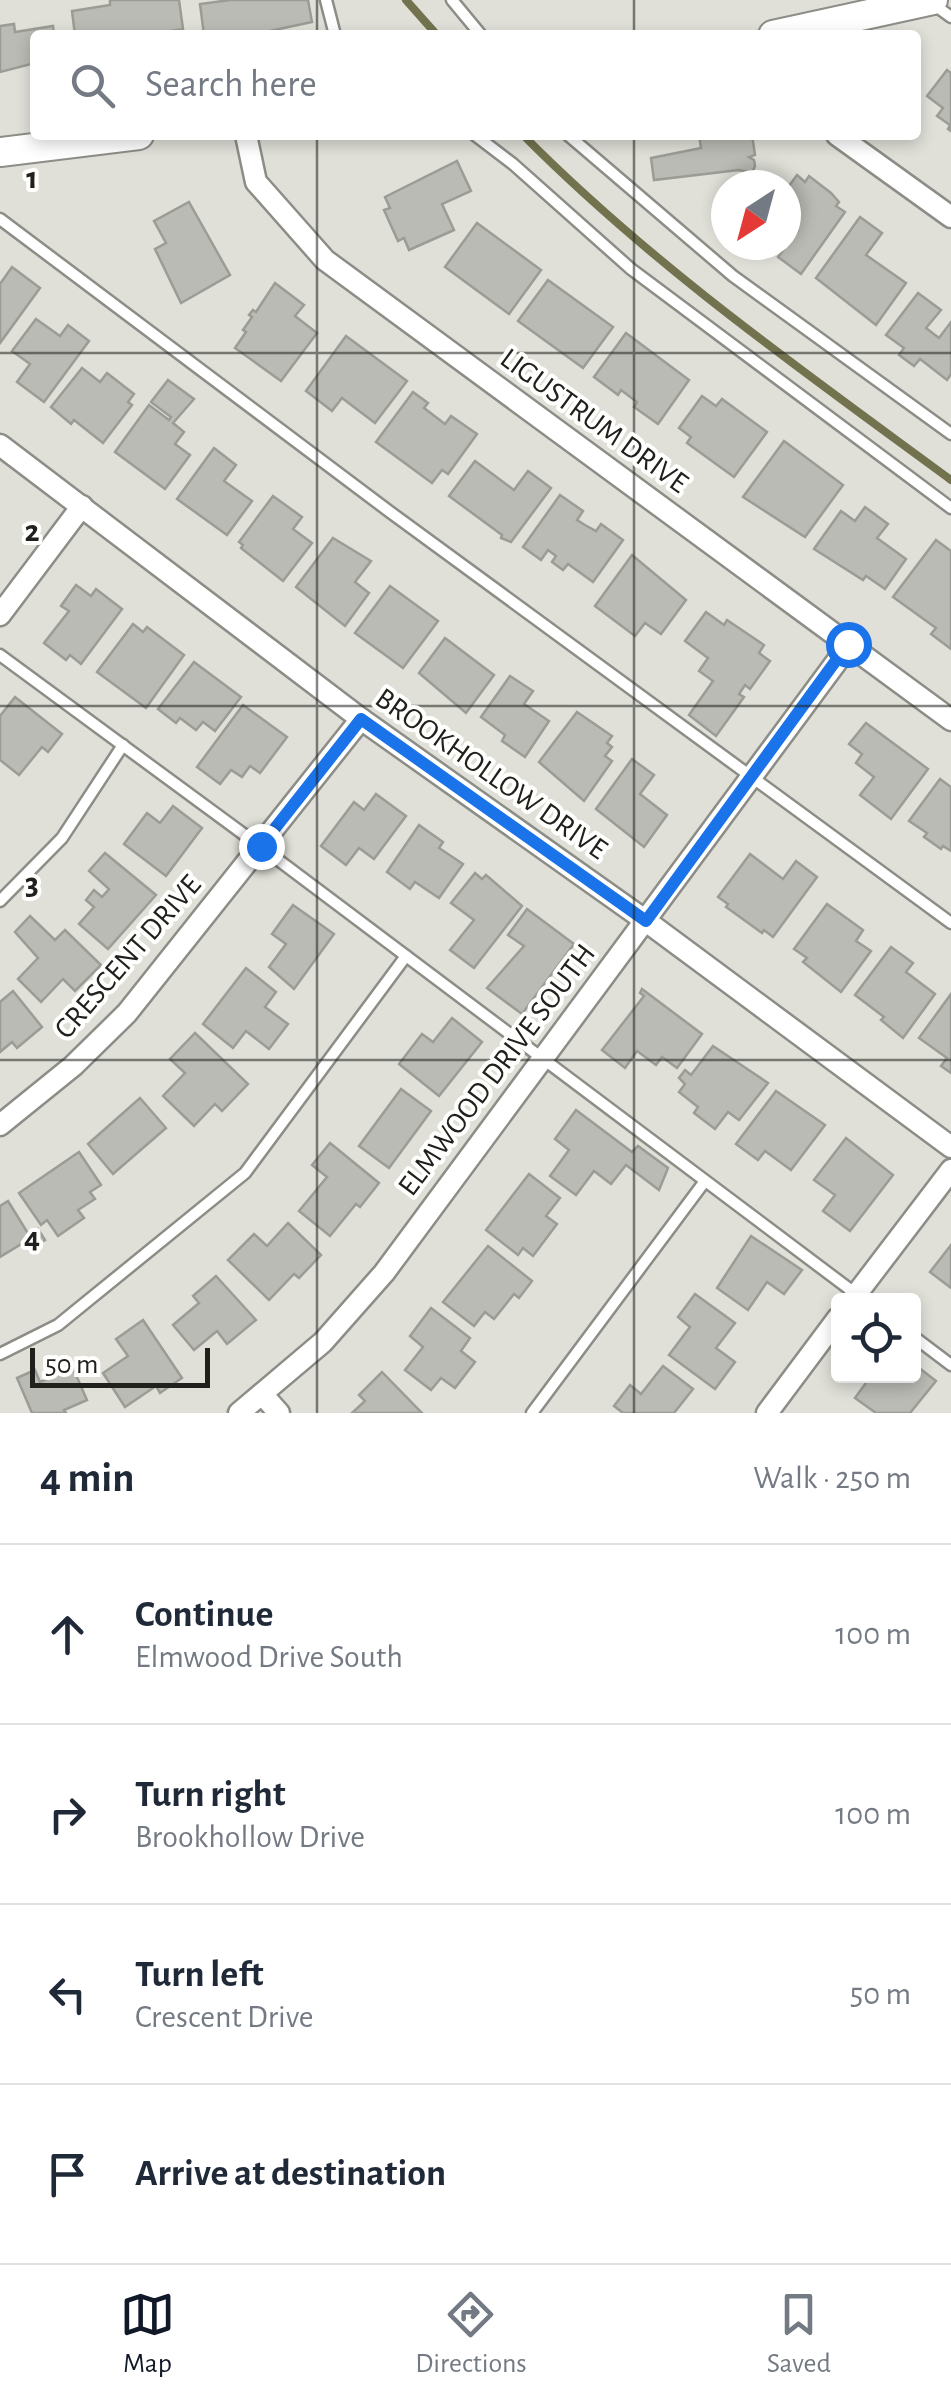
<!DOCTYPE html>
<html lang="en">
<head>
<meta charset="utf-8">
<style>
  :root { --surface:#fff; --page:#f6f6f7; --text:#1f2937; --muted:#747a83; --line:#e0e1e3; --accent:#111827 }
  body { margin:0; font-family:"Alegreya Sans",sans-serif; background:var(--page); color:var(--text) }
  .controls { position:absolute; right:30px; bottom:30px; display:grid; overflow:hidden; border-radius:10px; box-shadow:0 5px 15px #0003 }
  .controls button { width:90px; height:90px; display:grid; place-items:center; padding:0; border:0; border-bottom:2px solid var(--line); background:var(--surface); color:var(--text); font:50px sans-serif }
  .compass { position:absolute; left:711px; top:170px; width:90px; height:90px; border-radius:50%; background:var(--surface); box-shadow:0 5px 15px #0003; rotate:216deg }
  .scale { position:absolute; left:30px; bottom:25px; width:180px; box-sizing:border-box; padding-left:10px; border:5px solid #20201d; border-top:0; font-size:28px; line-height:35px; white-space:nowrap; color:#20201d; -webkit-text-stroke:8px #fffffe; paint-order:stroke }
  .stop { position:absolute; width:30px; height:30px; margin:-22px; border:8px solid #1a73e8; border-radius:50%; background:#fff }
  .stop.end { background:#1a73e8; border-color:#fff; box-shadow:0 2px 10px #0008 }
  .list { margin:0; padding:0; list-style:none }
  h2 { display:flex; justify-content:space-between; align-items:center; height:130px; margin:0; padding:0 40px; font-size:42px }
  h2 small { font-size:32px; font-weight:400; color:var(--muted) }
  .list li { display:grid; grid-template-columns:65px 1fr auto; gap:30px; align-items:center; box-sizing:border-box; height:180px; padding:0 40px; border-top:2px solid var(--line) }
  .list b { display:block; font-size:38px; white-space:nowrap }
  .list p { margin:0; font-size:32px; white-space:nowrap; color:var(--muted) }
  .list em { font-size:32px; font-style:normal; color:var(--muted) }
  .icon { flex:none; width:55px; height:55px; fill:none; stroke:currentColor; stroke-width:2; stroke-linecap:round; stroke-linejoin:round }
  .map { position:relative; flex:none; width:951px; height:1413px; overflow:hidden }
  .search { position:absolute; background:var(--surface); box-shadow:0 5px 15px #0003; left:30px; right:30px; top:30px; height:110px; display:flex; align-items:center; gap:25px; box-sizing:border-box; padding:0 35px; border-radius:10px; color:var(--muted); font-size:38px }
  .sheet { height:850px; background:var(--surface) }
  nav { display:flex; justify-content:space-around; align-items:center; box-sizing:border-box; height:140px; border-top:2px solid var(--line); background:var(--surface); font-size:28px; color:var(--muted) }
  nav a { display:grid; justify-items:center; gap:5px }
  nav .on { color:var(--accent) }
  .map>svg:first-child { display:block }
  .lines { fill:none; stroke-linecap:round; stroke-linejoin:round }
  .stream { stroke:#72734e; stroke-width:8 }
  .building { fill:#bbbbb5; stroke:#9b9c95; stroke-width:2.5 }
  .lane-casing { stroke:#8c8d86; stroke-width:15 }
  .street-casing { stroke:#8c8d86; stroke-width:25 }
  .secondary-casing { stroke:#8c8d86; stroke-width:32 }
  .lane { stroke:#fff; stroke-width:10 }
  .street { stroke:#fff; stroke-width:20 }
  .secondary { stroke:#fff; stroke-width:28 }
  .route { stroke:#1a73e8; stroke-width:12 }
  .grid { fill:none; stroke:#20201d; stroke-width:2.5; stroke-opacity:0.55 }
  .labels { text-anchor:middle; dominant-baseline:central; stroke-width:8; stroke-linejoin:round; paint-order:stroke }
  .street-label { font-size:30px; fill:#20201d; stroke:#fffffe }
  .grid-label { font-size:32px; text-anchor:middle; font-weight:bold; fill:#20201d; stroke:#fffffe; stroke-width:8; stroke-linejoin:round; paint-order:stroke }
</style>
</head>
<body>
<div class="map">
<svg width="951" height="1413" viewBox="0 0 951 1413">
  <rect width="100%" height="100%" fill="#e0e0d9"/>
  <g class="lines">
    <g class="stream">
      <path d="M406 0 437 35"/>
      <path d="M523 135C653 266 803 371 951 480"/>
    </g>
  </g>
  <g class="building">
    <path d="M110 0H179L183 29 146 35H75L72 11 110 5Z"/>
    <path d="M230 0H308L312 22 251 35H244L243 32 204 35 200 4Z"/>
    <path d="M14 24 15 32 53 26 54 35H35V63L0 72V26Z"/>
    <path d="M947 70 951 73V131L948 129 950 125 937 116 943 108 927 96Z"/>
    <path d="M692 135H752L755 155 749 157 754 160 755 166 752 173 739 170 654 180 651 158 701 148 699 135Z"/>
    <path d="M457 161 471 191 442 204 454 230 409 250 404 238 398 241 384 210 390 208 385 197Z"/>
    <path d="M797 175 805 182 809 176 831 193 839 202 836 206 845 212 801 274 778 257 798 230 789 224 786 228V190Z"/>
    <path d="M189 202 230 275 181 303 155 249 166 243 154 221Z"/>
    <path d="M860 217 882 233 866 255 906 283 876 325 816 278Z"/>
    <path d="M477 223 541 270 509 314 445 267Z"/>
    <path d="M12 267 40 288 0 343V284Z"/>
    <path d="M548 280 613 327 583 368 518 321Z"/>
    <path d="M275 283 304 305 295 316 317 333 281 381 235 348 246 332 243 330 252 317 249 315 253 310 256 312Z"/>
    <path d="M918 293 941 310 926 328 939 338 951 322V374L947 380 920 359 914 366 899 355 904 348 886 335Z"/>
    <path d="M36 319 60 336 68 325 89 341 44 402 17 382 30 364 12 351Z"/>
    <path d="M626 333 689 380 658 424 634 407 637 402 621 390 618 395 594 377Z"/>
    <path d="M346 336 407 381 375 423 342 398 332 411 306 391Z"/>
    <path d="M82 368 100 382 107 373 134 394 128 402 132 405 103 443 74 420 71 424 51 407Z"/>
    <path d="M168 380 194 399 173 423 184 432 175 444 190 455 165 489 115 452 149 405 169 420 171 417 151 402Z"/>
    <path d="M413 392 428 403 424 408 445 424 451 416 477 434 448 474 442 470 432 483 376 442Z"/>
    <path d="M702 396 716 406 722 399 767 432 734 477 687 443 691 437 679 428Z"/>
    <path d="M784 441 843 485 805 537 743 497Z"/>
    <path d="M214 448 236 465 224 481 252 501 227 535 177 499Z"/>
    <path d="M475 461 514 490 528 471 551 488 511 542 501 538 502 535 449 496Z"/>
    <path d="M560 495 583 511 577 520 585 525 596 531 601 524 623 540 593 582 568 564 563 570 552 562 556 556 548 550 541 560 523 547Z"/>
    <path d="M273 496 302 517 293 529 312 543 283 581 241 548 243 545 239 542Z"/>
    <path d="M865 507 888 524 877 538 906 559 885 589 866 576 863 580 814 549 841 511 855 521Z"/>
    <path d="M333 538 371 561 355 582 369 593 345 626 296 587Z"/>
    <path d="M936 540 951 551V649L931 634 936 628 893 597Z"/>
    <path d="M632 555 686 600 661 634 645 623 635 636 595 606Z"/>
    <path d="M76 585 91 596 96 589 122 609 81 664 70 655 66 660 44 643 69 611 61 606Z"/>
    <path d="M390 586 438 621 403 668 355 633Z"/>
    <path d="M706 612 724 625 727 620 764 645 759 653 770 661 750 689 745 685 739 694 744 697 716 736 689 715 713 681 699 671 708 658 685 641Z"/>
    <path d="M133 624 143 632 147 627 184 655 146 708 97 672Z"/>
    <path d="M445 638 494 675 466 713 419 673Z"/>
    <path d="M194 662 241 697 215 731 203 722 196 730 180 718 176 723 158 709Z"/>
    <path d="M510 676 533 691 524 704 549 721 525 757 502 741 505 735 481 717Z"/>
    <path d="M15 697 62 734 48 752 42 747 19 775 0 760V716Z"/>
    <path d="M243 705 287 737 260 773 250 766 242 777 231 770 220 784 197 767Z"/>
    <path d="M577 712 612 736 607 743 612 747 605 756 612 761 584 801 539 762Z"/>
    <path d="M866 723 928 769 891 819 860 795 874 777 856 763 862 754 849 744Z"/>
    <path d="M632 759 654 775 640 794 667 815 644 847 596 809Z"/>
    <path d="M940 779 951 787V851L943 846 941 849 924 837 927 833 909 821Z"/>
    <path d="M376 794 406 816 374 859 359 848 346 865 321 846 354 802 364 810Z"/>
    <path d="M173 806 202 828 166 876 124 844 147 813 160 823Z"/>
    <path d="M419 825 443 842 439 848 463 864 439 898 415 882 410 889 387 872Z"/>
    <path d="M105 853 156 895 108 949 79 924 94 907 86 900 94 890 102 897 109 889 89 871Z"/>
    <path d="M750 854 783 879 796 861 817 877 773 937 764 930 762 933 726 907 728 904 718 897Z"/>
    <path d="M475 873 482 879 486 875 522 906 474 968 450 950 474 920 451 903Z"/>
    <path d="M827 904 863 930 856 941 871 951 841 992 803 962 807 958 794 949Z"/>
    <path d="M293 905 334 934 294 989 269 967 286 944 272 934Z"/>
    <path d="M527 909 574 944 522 1014 487 988 524 946 508 935Z"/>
    <path d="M30 916 55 940 65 930 101 965 75 991 63 979 41 1002 18 979 38 958 15 932Z"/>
    <path d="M891 947 913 963 906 972 935 994 903 1038 881 1020 884 1017 855 995Z"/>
    <path d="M246 968 276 992 265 1007 288 1024 269 1049 246 1031 233 1048 203 1024Z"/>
    <path d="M642 989 702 1034 677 1068 662 1057 656 1065 637 1051 625 1068 602 1050 644 996 640 993Z"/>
    <path d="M13 991 42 1027 17 1048 12 1042 0 1052V1002Z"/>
    <path d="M951 994V1073L941 1066 947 1058 919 1038Z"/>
    <path d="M452 1018 482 1042 439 1096 399 1064 422 1034 433 1042Z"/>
    <path d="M195 1033 248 1084 222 1111 215 1104 194 1126 163 1096 185 1073 170 1059Z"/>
    <path d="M713 1046 768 1083 739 1120 728 1112 715 1129 694 1113 698 1107 679 1092 685 1084 679 1078 685 1070 691 1075Z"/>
    <path d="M401 1089 431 1111 389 1168 359 1146Z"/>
    <path d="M776 1091 825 1125 791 1170 765 1151 758 1160 736 1144Z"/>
    <path d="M140 1098 166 1128 113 1174 88 1144Z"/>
    <path d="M576 1110 632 1152 638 1146 668 1168 659 1190 626 1165 611 1184 594 1171 576 1195 550 1176 569 1150 555 1139Z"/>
    <path d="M846 1138 893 1175 850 1231 823 1211 835 1195 814 1180Z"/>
    <path d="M330 1143 379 1183 360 1207 356 1204 330 1236 299 1211 327 1177 312 1165Z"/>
    <path d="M79 1152 101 1185 90 1192 95 1199 78 1210 84 1218 58 1236 47 1220 41 1225 19 1193Z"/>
    <path d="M529 1174 560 1198 546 1216 557 1224 533 1256 523 1248 518 1255 486 1230Z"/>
    <path d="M8 1201 29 1235 38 1229 45 1240 32 1247 28 1240 0 1257V1206Z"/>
    <path d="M288 1223 321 1255 299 1278 294 1274 269 1300 228 1260 254 1234 267 1246Z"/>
    <path d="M751 1236 802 1270 784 1294 767 1282 748 1310 717 1288Z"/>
    <path d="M951 1245V1288L930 1272Z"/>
    <path d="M488 1246 532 1281 519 1298 514 1294 494 1319 485 1312 474 1326 443 1302Z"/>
    <path d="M216 1276 256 1320 227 1344 217 1331 194 1350 173 1325 199 1303 193 1296Z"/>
    <path d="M695 1294 735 1323 716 1348 735 1362 715 1389 669 1355 690 1327 678 1317Z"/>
    <path d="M431 1308 470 1338 461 1351 475 1362 455 1388 441 1378 431 1390 405 1370 423 1347 410 1336Z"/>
    <path d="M143 1320 182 1378 160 1393 156 1386 125 1407 103 1373 128 1356 116 1339Z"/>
    <path d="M914 1364 936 1381 910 1413H876L855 1398 871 1376H914Z"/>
    <path d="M663 1366 693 1389 674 1413H623L614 1406 630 1385 641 1394Z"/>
    <path d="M73 1368 87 1400 64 1410 66 1413H32L17 1378 35 1370 40 1382Z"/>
    <path d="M382 1372 422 1413H352L365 1401 359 1395Z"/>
  </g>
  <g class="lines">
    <g class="lane-casing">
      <g id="lane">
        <path d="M326 0 335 35"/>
        <path d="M452 0 481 35"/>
        <path d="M933 4 951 17"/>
        <path d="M475 135 513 164 631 269 951 508"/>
        <path d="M568 135 733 276 951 434"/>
        <path d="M0 219 390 512 951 923"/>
        <path d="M0 655 261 847 864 1300"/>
        <path d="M0 901 62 838 123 745"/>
        <path d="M914 1337 951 1365"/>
        <path d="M0 1354 58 1325 245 1173 406 956"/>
        <path d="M532 1413 705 1181"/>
      </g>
    </g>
    <g class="street-casing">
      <g id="street">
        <path d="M246 135 256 182 325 260 951 720"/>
        <path d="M837 135 951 217"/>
        <path d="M0 445 361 719 646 921 951 1147"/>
        <path d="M0 615 82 506"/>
        <path d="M0 1125 73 1066 127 1013 361 719"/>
        <path d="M852 1300 951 1170"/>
        <path d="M262 1394 279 1413"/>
        <path d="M239 1413 323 1342 384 1273 849 645"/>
        <path d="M767 1413 838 1318"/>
      </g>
    </g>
    <g class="secondary-casing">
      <g id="secondary">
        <path d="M773 35 933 0"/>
        <path d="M0 152 139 135"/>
      </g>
    </g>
    <use href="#lane" class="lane"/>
    <use href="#street" class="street"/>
    <use href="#secondary" class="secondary"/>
  </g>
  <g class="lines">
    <path class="route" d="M261 846 361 719 646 921 848 644"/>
  </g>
  <path class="grid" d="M317 0V35M634 0V35M317 135V1413M634 135V1413M0 353H951M0 706H951M0 1060H951"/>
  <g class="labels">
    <g class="street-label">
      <text transform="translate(594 421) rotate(36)">LIGUSTRUM DRIVE</text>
      <text transform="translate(491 774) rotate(35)">BROOKHOLLOW DRIVE</text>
      <text transform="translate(128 957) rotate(-49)">CRESCENT DRIVE</text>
      <text transform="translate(497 1070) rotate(-53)">ELMWOOD DRIVE SOUTH</text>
    </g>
  </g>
  <g class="grid-label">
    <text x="32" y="188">1</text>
    <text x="32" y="541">2</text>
    <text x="32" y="894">3</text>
    <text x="32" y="1248">4</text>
  </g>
</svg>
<div class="controls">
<button><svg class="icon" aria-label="locate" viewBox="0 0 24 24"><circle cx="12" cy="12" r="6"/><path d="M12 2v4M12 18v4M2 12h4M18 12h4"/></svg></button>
</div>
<svg class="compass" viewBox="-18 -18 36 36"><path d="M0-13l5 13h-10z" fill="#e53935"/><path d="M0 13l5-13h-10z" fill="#747a83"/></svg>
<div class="scale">50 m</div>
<div class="stop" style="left:848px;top:644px"></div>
<div class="stop end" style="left:261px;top:846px"></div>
<div class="search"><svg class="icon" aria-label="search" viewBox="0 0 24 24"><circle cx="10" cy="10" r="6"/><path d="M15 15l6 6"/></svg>Search here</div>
</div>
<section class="sheet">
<h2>4 min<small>Walk · 250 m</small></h2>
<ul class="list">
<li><svg class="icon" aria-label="ahead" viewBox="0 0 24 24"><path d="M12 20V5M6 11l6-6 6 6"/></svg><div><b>Continue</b><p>Elmwood Drive South</p></div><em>100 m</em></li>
<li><svg class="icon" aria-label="right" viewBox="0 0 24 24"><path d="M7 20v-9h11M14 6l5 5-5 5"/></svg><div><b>Turn right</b><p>Brookhollow Drive</p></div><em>100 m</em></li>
<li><svg class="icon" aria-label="left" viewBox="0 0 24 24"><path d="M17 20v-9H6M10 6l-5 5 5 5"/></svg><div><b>Turn left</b><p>Crescent Drive</p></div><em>50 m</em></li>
<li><svg class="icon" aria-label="arrive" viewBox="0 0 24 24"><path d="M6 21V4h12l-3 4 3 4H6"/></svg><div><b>Arrive at destination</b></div></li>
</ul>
</section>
<nav>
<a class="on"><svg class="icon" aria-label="map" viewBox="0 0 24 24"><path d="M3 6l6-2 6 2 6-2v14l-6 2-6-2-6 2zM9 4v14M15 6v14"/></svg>Map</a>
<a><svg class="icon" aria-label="directions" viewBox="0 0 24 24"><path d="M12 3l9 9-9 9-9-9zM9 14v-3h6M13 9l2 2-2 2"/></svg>Directions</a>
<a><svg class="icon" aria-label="saved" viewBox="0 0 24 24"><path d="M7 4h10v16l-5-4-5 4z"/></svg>Saved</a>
</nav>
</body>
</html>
